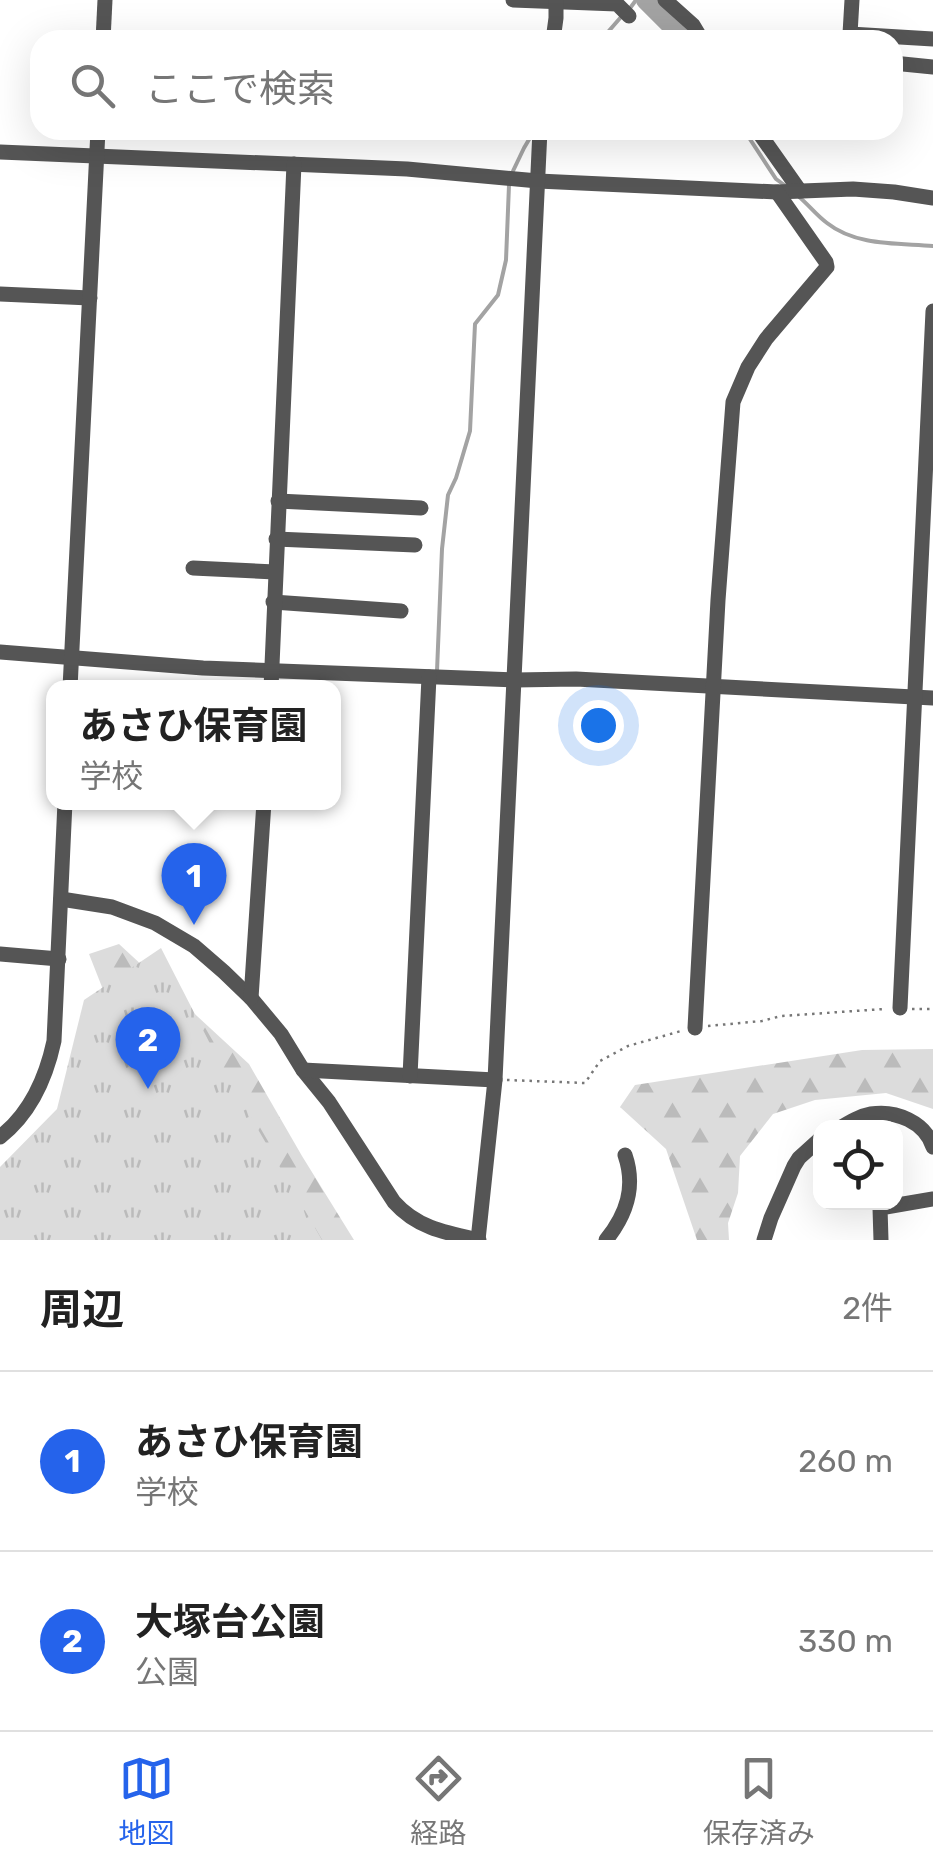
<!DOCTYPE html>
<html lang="ja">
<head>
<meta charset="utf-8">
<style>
  :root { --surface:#fff; --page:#f6f6f6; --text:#222; --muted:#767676; --line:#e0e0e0; --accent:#2563eb }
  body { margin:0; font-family:Rubik,"Noto Sans JP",sans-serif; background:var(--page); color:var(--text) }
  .controls { position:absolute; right:30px; bottom:30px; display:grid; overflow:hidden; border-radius:20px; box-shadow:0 10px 40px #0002 }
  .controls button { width:90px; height:90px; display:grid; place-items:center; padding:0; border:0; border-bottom:2px solid var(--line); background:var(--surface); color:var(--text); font:50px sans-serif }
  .you { position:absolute; left:598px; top:725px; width:35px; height:35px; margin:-25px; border:8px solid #fff; border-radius:50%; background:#1a73e8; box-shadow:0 0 0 15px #1a73e833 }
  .badge { display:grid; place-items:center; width:65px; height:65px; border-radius:50%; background:var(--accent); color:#fff; font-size:32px; font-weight:700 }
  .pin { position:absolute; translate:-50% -82px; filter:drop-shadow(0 2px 5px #0008) }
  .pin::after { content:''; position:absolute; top:52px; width:35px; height:30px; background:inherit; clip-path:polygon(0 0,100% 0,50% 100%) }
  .popup { position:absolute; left:46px; top:680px; width:295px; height:130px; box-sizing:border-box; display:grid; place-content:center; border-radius:20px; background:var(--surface); filter:drop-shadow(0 2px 8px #0005); font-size:32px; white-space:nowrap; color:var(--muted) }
  .popup b { font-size:38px; color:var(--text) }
  .popup::after { content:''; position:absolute; left:50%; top:100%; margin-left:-20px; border:20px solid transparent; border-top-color:var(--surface) }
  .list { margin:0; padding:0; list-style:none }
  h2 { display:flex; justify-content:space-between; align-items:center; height:130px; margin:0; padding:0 40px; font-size:42px }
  h2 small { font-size:32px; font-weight:400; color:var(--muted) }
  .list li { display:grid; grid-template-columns:65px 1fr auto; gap:30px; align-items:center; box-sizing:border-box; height:180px; padding:0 40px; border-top:2px solid var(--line) }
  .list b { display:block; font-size:38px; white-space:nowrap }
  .list p { margin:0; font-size:32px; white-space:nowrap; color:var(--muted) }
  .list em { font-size:32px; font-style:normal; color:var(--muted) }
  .icon { flex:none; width:55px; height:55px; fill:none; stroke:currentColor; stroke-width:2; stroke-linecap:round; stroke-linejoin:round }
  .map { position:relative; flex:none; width:933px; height:1240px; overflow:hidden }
  .search { position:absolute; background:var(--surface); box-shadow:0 10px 40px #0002; left:30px; right:30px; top:30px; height:110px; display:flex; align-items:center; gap:25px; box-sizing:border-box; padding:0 35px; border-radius:30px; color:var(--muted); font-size:38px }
  .sheet { height:490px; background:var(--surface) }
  nav { display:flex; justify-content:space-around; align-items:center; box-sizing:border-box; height:140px; border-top:2px solid var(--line); background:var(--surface); font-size:28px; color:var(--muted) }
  nav a { display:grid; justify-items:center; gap:5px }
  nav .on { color:var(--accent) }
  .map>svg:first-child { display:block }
  .forest { fill:url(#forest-firs) }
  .park { fill:url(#park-tufts) }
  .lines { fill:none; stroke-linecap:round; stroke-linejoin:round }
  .stream { stroke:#a3a3a3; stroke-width:4 }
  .river { stroke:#a3a3a3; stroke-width:20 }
  .path { stroke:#777; stroke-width:2.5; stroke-dasharray:2.5 5; stroke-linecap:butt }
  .minor { stroke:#555; stroke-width:15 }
</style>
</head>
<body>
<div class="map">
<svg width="933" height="1240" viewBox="0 0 933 1240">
  <defs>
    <pattern id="forest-firs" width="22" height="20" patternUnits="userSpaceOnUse" patternTransform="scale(2.5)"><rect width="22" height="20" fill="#dcdcdc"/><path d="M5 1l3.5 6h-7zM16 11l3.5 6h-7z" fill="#bbb"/></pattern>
    <pattern id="park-tufts" width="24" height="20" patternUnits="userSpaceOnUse" patternTransform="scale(2.5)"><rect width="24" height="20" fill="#dcdcdc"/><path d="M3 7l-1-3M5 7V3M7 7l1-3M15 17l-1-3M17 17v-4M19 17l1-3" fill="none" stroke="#bbb"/></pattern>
  </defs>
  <rect width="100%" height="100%" fill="#fff"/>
  <g class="forest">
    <path d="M119 944 249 1064 302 1156 354 1240H118L137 1076 89 954Z"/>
    <path d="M933 1049V1109L886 1093 815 1100 773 1114 740 1156 738 1193 728 1223 729 1240H697L666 1149 620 1107 635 1085 862 1050Z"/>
  </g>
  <path class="park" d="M161 948 223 1069 322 1240H0V1167L57 1109 84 1000Z"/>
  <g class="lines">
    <g class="stream">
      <path d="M628 11 636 0"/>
      <path d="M601 40 621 17"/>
      <path d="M744 130 776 179 787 187"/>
      <path d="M513 171 524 148 534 131"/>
      <path d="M798 196C808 204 816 215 827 223 856 246 897 243 933 246"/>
      <path d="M437 671 442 549 448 495 456 478 470 431 475 324 498 295 506 260 509 185"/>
    </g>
    <path class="river" d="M646 0 686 40"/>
    <g class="path">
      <path d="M912 1009H933"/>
      <path d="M708 1026 762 1021 781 1016 884 1009"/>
      <path d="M507 1080 585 1083 600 1061 628 1046 681 1031"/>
    </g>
    <g class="minor">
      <path d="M513 0 617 4 629 16"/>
      <path d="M665 0 693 25 702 40"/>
      <path d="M852 0 850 34 933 39"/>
      <path d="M103 40 105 0"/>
      <path d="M553 40 556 18V0"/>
      <path d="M893 63 933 67"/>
      <path d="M757 130 800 191"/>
      <path d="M0 152 407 169 538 181 777 192 853 189 894 192 933 198"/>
      <path d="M0 294 90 298"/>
      <path d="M278 501 421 508"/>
      <path d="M276 539 415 545"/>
      <path d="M193 568 275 572"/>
      <path d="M273 602 401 611"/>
      <path d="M0 652 203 668 515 680 576 679 933 698"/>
      <path d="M70 688 98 130"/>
      <path d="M271 688 294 164"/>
      <path d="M61 899 112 907 155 923 194 946 224 972 251 998 281 1034 303 1070 329 1102 394 1202C417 1228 446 1233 479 1240"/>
      <path d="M0 954 59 959"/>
      <path d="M251 998 264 802"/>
      <path d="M900 1008 933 311"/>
      <path d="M695 1028 718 600 733 402 748 367 766 339 827 267 826 262 777 192"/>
      <path d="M303 1070 495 1080"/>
      <path d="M410 1076 429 677"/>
      <path d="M840 1128C850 1122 860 1116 871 1114 896 1110 925 1122 933 1147"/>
      <path d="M0 1137C31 1113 46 1078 54 1041L65 802"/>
      <path d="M478 1240 495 1080 540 130"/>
      <path d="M606 1240C627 1214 636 1187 625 1155"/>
      <path d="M764 1240 771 1218 794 1166 799 1158 820 1139"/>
      <path d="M881 1240 880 1208 933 1199"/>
    </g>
  </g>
</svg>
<div class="controls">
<button><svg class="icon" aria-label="locate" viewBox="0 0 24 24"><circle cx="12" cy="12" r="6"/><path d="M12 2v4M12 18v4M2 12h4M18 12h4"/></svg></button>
</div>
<div class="you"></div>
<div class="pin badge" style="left:194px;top:925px">1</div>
<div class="popup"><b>あさひ保育園</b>学校</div>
<div class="pin badge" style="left:148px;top:1089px">2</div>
<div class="search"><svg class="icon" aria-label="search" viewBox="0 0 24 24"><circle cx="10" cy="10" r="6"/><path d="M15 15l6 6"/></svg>ここで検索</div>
</div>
<section class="sheet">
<h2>周辺<small>2件</small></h2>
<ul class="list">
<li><span class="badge">1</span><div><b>あさひ保育園</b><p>学校</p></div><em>260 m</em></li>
<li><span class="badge">2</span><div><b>大塚台公園</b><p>公園</p></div><em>330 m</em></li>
</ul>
</section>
<nav>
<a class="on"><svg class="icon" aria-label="map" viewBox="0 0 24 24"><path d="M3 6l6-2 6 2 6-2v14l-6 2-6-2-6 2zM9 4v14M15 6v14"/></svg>地図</a>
<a><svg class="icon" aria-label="directions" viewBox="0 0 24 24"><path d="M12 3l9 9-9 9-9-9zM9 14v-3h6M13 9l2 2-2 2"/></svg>経路</a>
<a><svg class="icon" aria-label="saved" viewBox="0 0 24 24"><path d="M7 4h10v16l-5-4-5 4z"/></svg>保存済み</a>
</nav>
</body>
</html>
